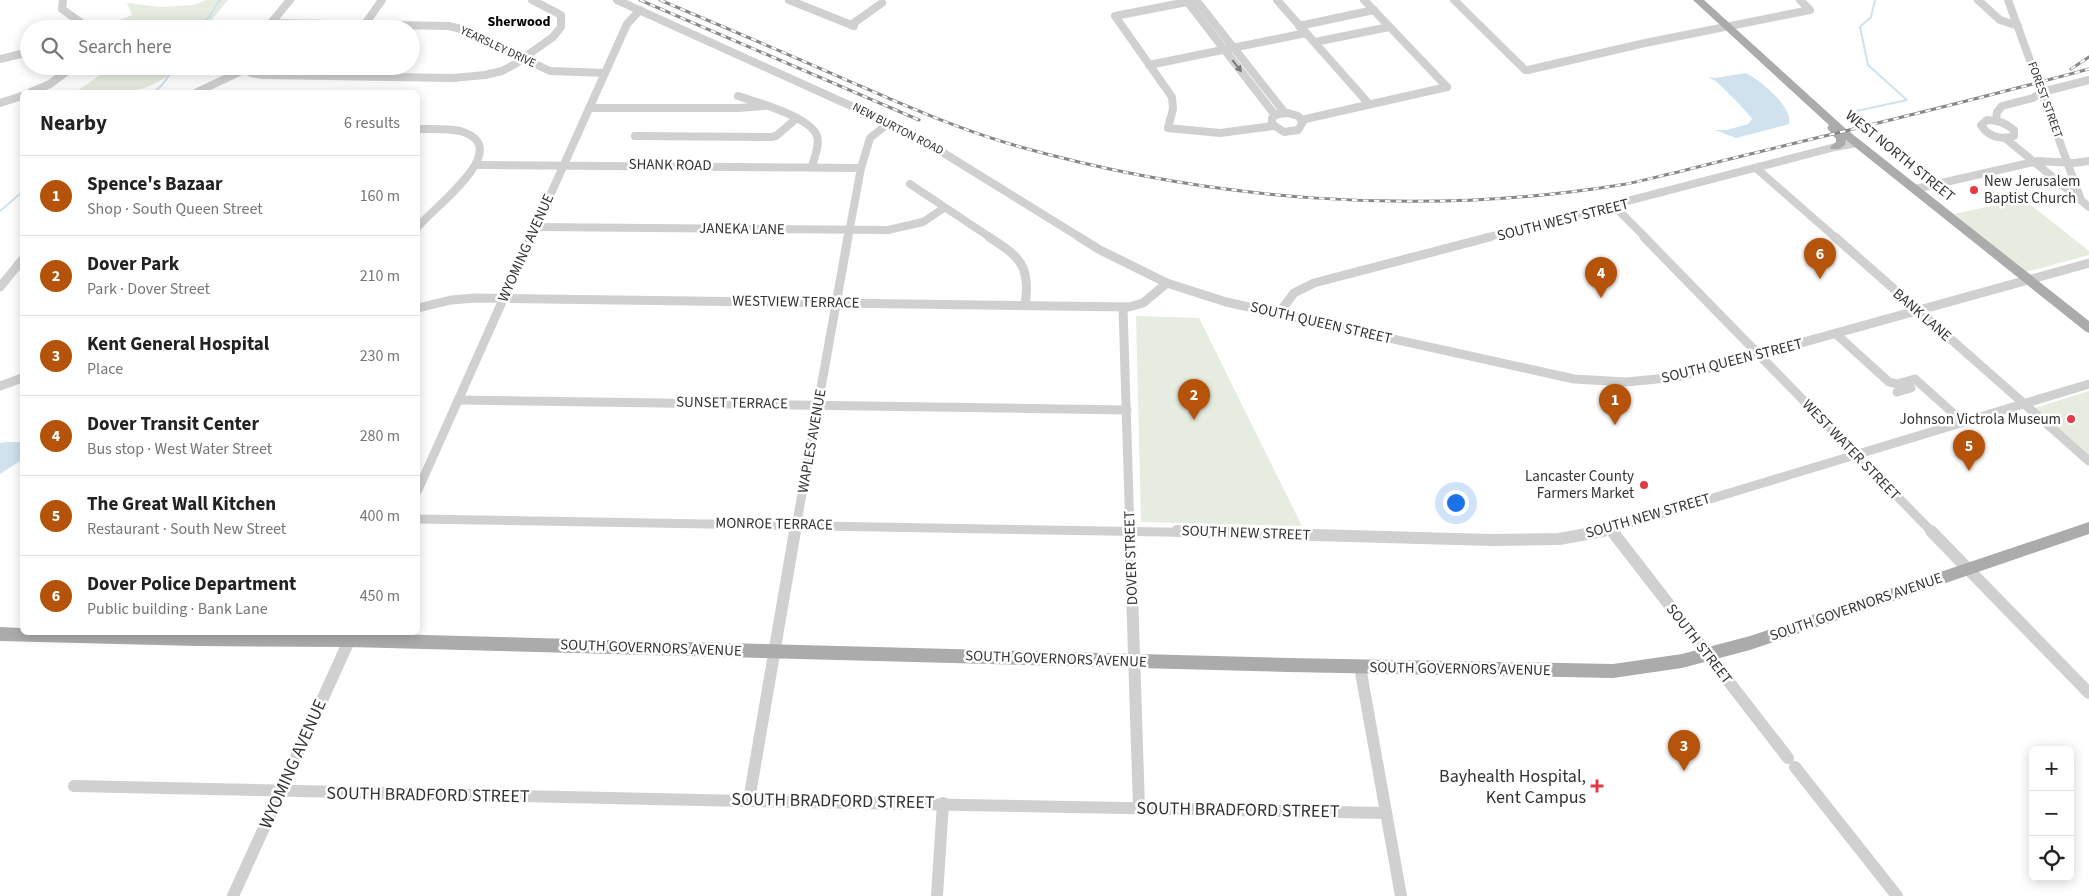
<!DOCTYPE html>
<html lang="en">
<head>
<meta charset="utf-8">
<style>
  :root { --surface:#fff; --page:#f6f6f6; --text:#222; --muted:#767676; --line:#e0e0e0; --accent:#b45309 }
  body { margin:0; font-family:"Source Sans 3",sans-serif; background:var(--page); color:var(--text) }
  .controls { position:absolute; right:15px; bottom:15px; display:grid; overflow:hidden; border-radius:8px; box-shadow:0 2px 12px #0003 }
  .controls button { width:45px; height:45px; display:grid; place-items:center; padding:0; border:0; border-bottom:1px solid var(--line); background:var(--surface); color:var(--text); font:25px sans-serif }
  .you { position:absolute; left:1455px; top:502px; width:18px; height:18px; margin:-12px; border:4px solid #fff; border-radius:50%; background:#1a73e8; box-shadow:0 0 0 8px #1a73e833 }
  .badge { display:grid; place-items:center; width:32px; height:32px; border-radius:50%; background:var(--accent); color:#fff; font-size:16px; font-weight:700 }
  .pin { position:absolute; translate:-50% -41px; filter:drop-shadow(0 1px 2px #0008) }
  .pin::after { content:''; position:absolute; top:26px; width:18px; height:15px; background:inherit; clip-path:polygon(0 0,100% 0,50% 100%) }
  .list { margin:0; padding:0; list-style:none }
  h2 { display:flex; justify-content:space-between; align-items:center; height:65px; margin:0; padding:0 20px; font-size:21px }
  h2 small { font-size:16px; font-weight:400; color:var(--muted) }
  .list li { display:grid; grid-template-columns:32px 1fr auto; gap:15px; align-items:center; box-sizing:border-box; height:80px; padding:0 20px; border-top:1px solid var(--line) }
  .list b { display:block; font-size:19px; white-space:nowrap }
  .list p { margin:0; font-size:16px; white-space:nowrap; color:var(--muted) }
  .list em { font-size:16px; font-style:normal; color:var(--muted) }
  .icon { flex:none; width:28px; height:28px; fill:none; stroke:currentColor; stroke-width:2; stroke-linecap:round; stroke-linejoin:round }
  .map { position:relative; flex:none; width:2089px; height:896px; overflow:hidden }
  .search { position:absolute; background:var(--surface); box-shadow:0 2px 12px #0003; left:20px; top:20px; width:400px; height:55px; display:flex; align-items:center; gap:12px; box-sizing:border-box; padding:0 18px; border-radius:28px; color:var(--muted); font-size:19px }
  .panel { position:absolute; background:var(--surface); box-shadow:0 2px 12px #0003; left:20px; top:90px; width:400px; height:545px; border-radius:8px }
  .map>svg:first-child { display:block }
  .green { fill:#e6ecdf }
  .water { fill:#cfe2ee }
  .lines { fill:none; stroke-linecap:round; stroke-linejoin:round }
  .stream { stroke:#cfe2ee; stroke-width:2 }
  .minor-far2 { stroke:#d0d0d0; stroke-width:8 }
  .minor-far1 { stroke:#d0d0d0; stroke-width:9 }
  .minor { stroke:#d0d0d0; stroke-width:12 }
  .major { fill:#ababab; fill-rule:evenodd }
  .rail-casing { stroke:#888; stroke-width:3 }
  .rail { stroke:#fff; stroke-width:2; stroke-dasharray:5.5; stroke-linecap:butt }
  .oneway { fill:#7a7a7a }
  .poi-dot { fill:#e63946; stroke:#fff; stroke-width:2 }
  .labels { text-anchor:middle; dominant-baseline:central; stroke-width:5; stroke-linejoin:round; paint-order:stroke }
  .far-street-label { font-size:12px; fill:#333; stroke:#fff }
  .far-neighbourhood-label { font-size:14px; font-weight:bold; fill:#000; stroke:#fff }
  .street-label { font-size:15px; fill:#333; stroke:#fff }
  .poi-label { font-size:15px; fill:#333; stroke:#fff; text-anchor:end }
  .near-street-label { font-size:18px; fill:#333; stroke:#fff }
  .near-poi-label { font-size:18px; fill:#333; stroke:#fff; text-anchor:end }
</style>
</head>
<body>
<div class="map">
<svg width="2089" height="896" viewBox="0 0 2089 896">
  <rect width="100%" height="100%" fill="#fff"/>
  <g class="green">
    <path d="M207 0H228L204 29H140L138 22 115 29H99L132 15 127 3 160 7 193 5Z"/>
    <path d="M113 66H176C154 97 109 93 76 92Z"/>
    <path d="M2023 199 2089 251V255L2026 272 1954 214Z"/>
    <path d="M1136 316 1199 318 1302 526 1141 522Z"/>
    <path d="M2089 391V455L2035 408Z"/>
  </g>
  <g class="water">
    <path d="M1746 73C1760 80 1794 108 1789 124L1736 138 1715 130H1727L1748 124 1752 119C1749 113 1724 89 1718 83 1715 80 1711 79 1707 77L1715 78Z"/>
    <path d="M8 442H22V460L0 474V443Z"/>
  </g>
  <g class="lines">
    <g class="stream">
      <path d="M201 29 220 0"/>
      <path d="M154 92 162 85 176 66"/>
      <path d="M1852 112 1907 100 1868 65 1860 27 1871 17 1875 0"/>
      <path d="M0 211 22 192"/>
    </g>
    <g class="minor-far2">
      <path d="M63 0 62 9 90 29"/>
      <path d="M617 0 913 134 1081 238"/>
      <path d="M789 0 854 26"/>
      <path d="M1186 0 1275 115"/>
      <path d="M1196 0 1285 113"/>
      <path d="M1197 0 1115 16 1172 97 1173 109 1168 128 1220 133 1273 126"/>
      <path d="M1277 0 1369 104"/>
      <path d="M1364 0 1447 87"/>
      <path d="M1454 0 1525 70"/>
      <path d="M1978 0 2000 20 2018 26"/>
      <path d="M2008 0 2081 200"/>
      <path d="M271 23 449 26 461 29 550 71 605 73"/>
      <path d="M365 24 382 0"/>
      <path d="M851 25 882 3"/>
      <path d="M1299 26 1374 10"/>
      <path d="M266 29 290 0"/>
      <path d="M1315 42 1389 27"/>
      <path d="M0 59 29 52"/>
      <path d="M1149 65 1306 33"/>
      <path d="M243 66 251 73 263 75 453 78 485 75 502 71 515 64 553 37 561 27V15L532 0"/>
      <path d="M1528 70 1645 43 1810 10 1800 0"/>
      <path d="M31 92 50 84 74 66"/>
      <path d="M197 92 246 69"/>
      <path d="M738 96C756 102 811 117 817 136 820 145 814 158 812 167"/>
      <path d="M0 103 22 96"/>
      <path d="M589 108H739L764 106"/>
      <path d="M1288 113 1298 116 1303 122 1298 130 1284 132 1272 124V118L1278 114Z"/>
      <path d="M1301 120 1447 87"/>
      <path d="M1987 120C1998 120 2006 123 2014 130V136C2001 140 1988 137 1981 125Z"/>
      <path d="M1996 120 1997 112 2002 106 2033 98 2042 92 2089 80"/>
      <path d="M418 129C432 129 447 128 460 131 518 147 432 208 418 227"/>
      <path d="M635 136 771 137 776 136 797 118"/>
      <path d="M2005 138 2089 207"/>
      <path d="M478 165 861 168"/>
      <path d="M1756 168 1836 238"/>
      <path d="M910 184 991 238"/>
      <path d="M1915 189 2038 161 2074 163 2089 161"/>
      <path d="M1614 206 1646 238"/>
      <path d="M536 227 888 230 923 222 944 208"/>
      <path d="M531 238 627 24 640 10"/>
      <path d="M848 238 861 168 870 138 890 122"/>
      <path d="M1485 238 1835 147 1857 143"/>
    </g>
    <g class="minor-far1">
      <path d="M989 237C1020 257 1031 266 1025 305"/>
      <path d="M1079 237 1100 250 1167 283 1226 302 1574 379 1626 382 1678 377 2089 263"/>
      <path d="M1644 237 1933 533"/>
      <path d="M1835 237 2089 461"/>
      <path d="M0 287 22 260"/>
      <path d="M1123 307 1130 533"/>
      <path d="M418 308 451 300 476 298 1129 307 1143 303 1167 283"/>
      <path d="M1279 313 1294 293 1314 283 1490 237"/>
      <path d="M1836 334 1889 382 1897 384 1915 379 1963 422"/>
      <path d="M0 386 22 378"/>
      <path d="M1897 392 1911 388"/>
      <path d="M458 400 1127 410"/>
      <path d="M418 490 531 237"/>
      <path d="M418 519 1222 533"/>
      <path d="M1610 529 1613 533"/>
      <path d="M795 533 848 237"/>
      <path d="M1598 533 2089 384"/>
    </g>
    <g class="minor">
      <path d="M1130 531 1139 808"/>
      <path d="M1177 531 1491 540 1559 539 1603 531"/>
      <path d="M1612 531 1788 758"/>
      <path d="M1931 531 2089 693"/>
      <path d="M1360 667 1401 896"/>
      <path d="M1795 767 1897 896"/>
      <path d="M74 786C511 799 949 803 1386 813"/>
      <path d="M749 800 795 531"/>
      <path d="M233 896 353 632"/>
      <path d="M937 896 943 803"/>
    </g>
    <g class="major">
      <path d="M1693 0H1704L1846 129 2089 321V333L2085 331 1846 140 1845 145 1839 149H1831L1830 147 1836 142V139L1827 128 1829 125Z"/>
      <path d="M2089 522V534L1750 650 1682 668 1613 678 1289 672 349 647 197 646 0 641V627L22 628V632L349 633 1289 658 1613 664 1682 654 1750 636Z"/>
    </g>
    <g class="rail-casing">
      <g id="rail">
        <path d="M640 0 919 120"/>
        <path d="M660 0C724 27 788 54 851 82 906 106 960 130 1017 146 1212 201 1420 217 1620 185 1640 182 1659 176 1678 172 1712 163 1746 155 1779 147 1883 122 1986 97 2089 69"/>
        <path d="M2071 69 2089 57"/>
      </g>
    </g>
    <use href="#rail" class="rail"/>
  </g>
  <defs><path id="oneway-solid" d="M-6-.8H1V-3.2L6.5 0L1 3.2V.8H-6Z" transform="scale(1.25)"/></defs>
  <use class="oneway" href="#oneway-solid" transform="translate(1237 66) rotate(52)"/>
  <g class="poi-dot">
    <circle cx="1974" cy="190" r="5"/>
    <circle cx="2071" cy="419" r="5"/>
    <circle cx="1644" cy="485" r="5"/>
    <path d="M1594.5 778.5h5v5h5v5h-5v5h-5v-5h-5v-5h5z"/>
  </g>
  <g class="labels">
    <g class="far-street-label">
      <text transform="translate(498 47) rotate(25)">YEARSLEY DRIVE</text>
      <text transform="translate(2045 100) rotate(70)">FOREST STREET</text>
      <text transform="translate(898 129) rotate(27)">NEW BURTON ROAD</text>
    </g>
    <g class="far-neighbourhood-label">
      <text x="519" y="22">Sherwood</text>
    </g>
    <g class="street-label">
      <text transform="translate(1900 156) rotate(39)">WEST NORTH STREET</text>
      <text transform="translate(670 165) rotate(1)">SHANK ROAD</text>
      <text transform="translate(1563 220) rotate(-14)">SOUTH WEST STREET</text>
      <text transform="translate(742 229) rotate(1)">JANEKA LANE</text>
      <text transform="translate(526 248) rotate(-66)">WYOMING AVENUE</text>
      <text transform="translate(796 302) rotate(1)">WESTVIEW TERRACE</text>
      <text transform="translate(1922 315) rotate(41)">BANK LANE</text>
      <text transform="translate(1321 323) rotate(13)">SOUTH QUEEN STREET</text>
      <text transform="translate(1732 361) rotate(-14)">SOUTH QUEEN STREET</text>
      <text transform="translate(732 403) rotate(1)">SUNSET TERRACE</text>
      <text transform="translate(812 441) rotate(-80)">WAPLES AVENUE</text>
      <text transform="translate(1851 450) rotate(46)">WEST WATER STREET</text>
      <text transform="translate(1648 516) rotate(-16)">SOUTH NEW STREET</text>
      <text transform="translate(774 524) rotate(1)">MONROE TERRACE</text>
      <text transform="translate(1246 533) rotate(2)">SOUTH NEW STREET</text>
      <text transform="translate(1131 558) rotate(-92)">DOVER STREET</text>
      <text transform="translate(1856 607) rotate(-19)">SOUTH GOVERNORS AVENUE</text>
      <text transform="translate(1699 644) rotate(52)">SOUTH STREET</text>
      <text transform="translate(651 648) rotate(2)">SOUTH GOVERNORS AVENUE</text>
      <text transform="translate(1056 659) rotate(2)">SOUTH GOVERNORS AVENUE</text>
      <text transform="translate(1460 669) rotate(1)">SOUTH GOVERNORS AVENUE</text>
    </g>
    <g class="poi-label">
      <text x="1984" y="181" text-anchor="start">New Jerusalem<tspan x="1984" dy="17">Baptist Church</tspan></text>
      <text x="2061" y="419">Johnson Victrola Museum</text>
      <text x="1634" y="476">Lancaster County<tspan x="1634" dy="17">Farmers Market</tspan></text>
    </g>
    <g class="near-street-label">
      <text transform="translate(293 764) rotate(-66)">WYOMING AVENUE</text>
      <text transform="translate(428 795) rotate(1)">SOUTH BRADFORD STREET</text>
      <text transform="translate(833 801) rotate(1)">SOUTH BRADFORD STREET</text>
      <text transform="translate(1238 810) rotate(1)">SOUTH BRADFORD STREET</text>
    </g>
    <g class="near-poi-label">
      <text x="1586" y="776">Bayhealth Hospital,<tspan x="1586" dy="21">Kent Campus</tspan></text>
    </g>
  </g>
</svg>
<div class="controls">
<button>+</button>
<button>−</button>
<button><svg class="icon" aria-label="locate" viewBox="0 0 24 24"><circle cx="12" cy="12" r="6"/><path d="M12 2v4M12 18v4M2 12h4M18 12h4"/></svg></button>
</div>
<div class="you"></div>
<div class="pin badge" style="left:1615px;top:425px">1</div>
<div class="pin badge" style="left:1194px;top:420px">2</div>
<div class="pin badge" style="left:1684px;top:771px">3</div>
<div class="pin badge" style="left:1601px;top:298px">4</div>
<div class="pin badge" style="left:1969px;top:471px">5</div>
<div class="pin badge" style="left:1820px;top:279px">6</div>
<div class="search"><svg class="icon" aria-label="search" viewBox="0 0 24 24"><circle cx="10" cy="10" r="6"/><path d="M15 15l6 6"/></svg>Search here</div>
<section class="panel">
<h2>Nearby<small>6 results</small></h2>
<ul class="list">
<li><span class="badge">1</span><div><b>Spence's Bazaar</b><p>Shop · South Queen Street</p></div><em>160 m</em></li>
<li><span class="badge">2</span><div><b>Dover Park</b><p>Park · Dover Street</p></div><em>210 m</em></li>
<li><span class="badge">3</span><div><b>Kent General Hospital</b><p>Place</p></div><em>230 m</em></li>
<li><span class="badge">4</span><div><b>Dover Transit Center</b><p>Bus stop · West Water Street</p></div><em>280 m</em></li>
<li><span class="badge">5</span><div><b>The Great Wall Kitchen</b><p>Restaurant · South New Street</p></div><em>400 m</em></li>
<li><span class="badge">6</span><div><b>Dover Police Department</b><p>Public building · Bank Lane</p></div><em>450 m</em></li>
</ul>
</section>
</div>
</body>
</html>
